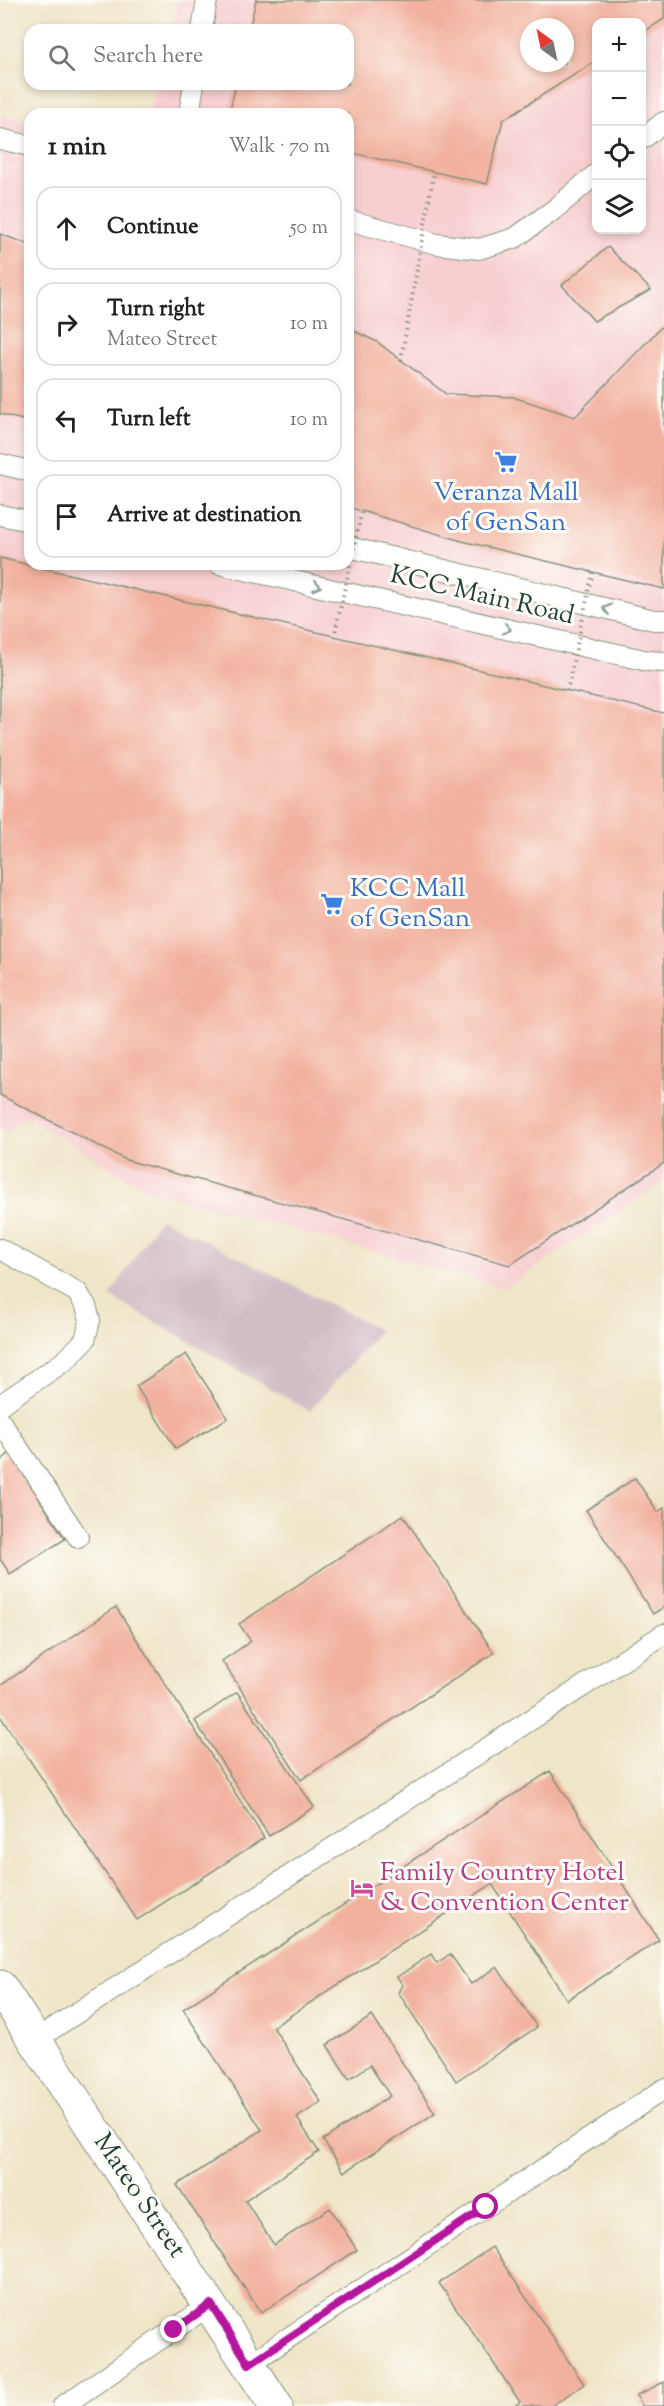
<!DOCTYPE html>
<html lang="en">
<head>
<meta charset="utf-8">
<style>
  :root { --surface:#fff; --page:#f2f2f2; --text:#222; --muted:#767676; --line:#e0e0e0 }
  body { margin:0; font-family:"Sorts Mill Goudy",serif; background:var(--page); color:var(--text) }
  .controls { position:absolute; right:18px; top:18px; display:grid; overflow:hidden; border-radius:12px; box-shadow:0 3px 9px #0003 }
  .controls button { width:54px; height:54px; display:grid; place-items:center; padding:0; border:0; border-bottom:2px solid var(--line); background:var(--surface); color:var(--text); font:30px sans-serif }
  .compass { position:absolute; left:520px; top:18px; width:54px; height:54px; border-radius:50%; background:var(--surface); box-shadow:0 3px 9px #0003; rotate:327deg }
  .stop { position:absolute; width:18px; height:18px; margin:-14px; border:4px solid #b5179e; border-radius:50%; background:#fff }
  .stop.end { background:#b5179e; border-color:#fff; box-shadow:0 2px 6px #0008 }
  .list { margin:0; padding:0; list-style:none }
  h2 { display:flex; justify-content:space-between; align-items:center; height:78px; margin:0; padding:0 24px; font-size:26px }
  h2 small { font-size:20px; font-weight:400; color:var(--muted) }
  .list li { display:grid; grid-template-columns:39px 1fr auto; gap:18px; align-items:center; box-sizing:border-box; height:84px; margin:0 12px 12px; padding:0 12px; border:2px solid var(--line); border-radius:18px }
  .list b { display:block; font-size:22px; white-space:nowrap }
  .list p { margin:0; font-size:20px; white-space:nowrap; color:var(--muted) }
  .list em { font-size:20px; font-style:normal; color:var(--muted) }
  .icon { flex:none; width:33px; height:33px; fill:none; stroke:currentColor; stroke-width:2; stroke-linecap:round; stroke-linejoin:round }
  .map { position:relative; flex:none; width:664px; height:2406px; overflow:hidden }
  .search { position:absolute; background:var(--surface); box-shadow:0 3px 9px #0003; left:24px; top:24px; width:330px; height:66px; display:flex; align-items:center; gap:15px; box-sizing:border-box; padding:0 21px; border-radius:18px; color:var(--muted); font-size:22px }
  .panel { position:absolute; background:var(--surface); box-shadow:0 3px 9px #0003; left:24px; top:108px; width:330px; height:462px; border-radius:18px }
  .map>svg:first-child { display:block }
  .built { fill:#f7cfd1; fill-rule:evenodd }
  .industrial { fill:#d2bdc6 }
  .building { fill:#f2b19e; fill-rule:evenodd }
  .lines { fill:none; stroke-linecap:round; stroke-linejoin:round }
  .service-casing { stroke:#87917e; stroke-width:22 }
  .minor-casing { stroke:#87917e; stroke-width:35 }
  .service { stroke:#fff; stroke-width:20 }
  .minor { stroke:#fff; stroke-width:33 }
  .path-bridge { stroke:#87917e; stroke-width:4; stroke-dasharray:1.5 4.5; stroke-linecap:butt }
  .oneway { stroke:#8f9e9a }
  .route { stroke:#b5179e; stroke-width:8 }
  .labels { text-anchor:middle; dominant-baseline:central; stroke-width:6; stroke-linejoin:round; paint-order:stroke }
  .shop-label { font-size:26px; fill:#366cbe; stroke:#fdfcf7 }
  .street-label { font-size:26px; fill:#1f3d34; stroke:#fdfcf7 }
  .hotel-label { font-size:26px; fill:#b23c85; stroke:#fdfcf7; text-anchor:start }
</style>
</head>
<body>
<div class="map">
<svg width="664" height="2406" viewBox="0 0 664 2406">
  <rect width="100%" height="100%" fill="#fdfcf7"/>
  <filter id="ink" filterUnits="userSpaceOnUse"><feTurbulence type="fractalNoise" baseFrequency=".0167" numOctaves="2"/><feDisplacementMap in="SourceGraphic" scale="12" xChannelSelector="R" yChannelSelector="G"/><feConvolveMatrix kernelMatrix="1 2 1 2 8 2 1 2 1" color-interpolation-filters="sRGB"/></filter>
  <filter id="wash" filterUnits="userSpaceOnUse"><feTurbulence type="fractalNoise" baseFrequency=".008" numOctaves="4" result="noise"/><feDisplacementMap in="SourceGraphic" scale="24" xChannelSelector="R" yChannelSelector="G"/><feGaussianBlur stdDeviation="1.35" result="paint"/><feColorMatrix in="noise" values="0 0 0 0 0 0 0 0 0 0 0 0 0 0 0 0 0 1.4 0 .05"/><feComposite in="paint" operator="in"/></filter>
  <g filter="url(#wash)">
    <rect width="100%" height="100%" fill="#efe5c8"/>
    <path class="built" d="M178 0H664V1182L505 1288 146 1189 25 1116 7 1132 0 1127V116L30 122V564H348V114H148L156 84H348V30H170ZM596 22H642V230H596ZM529 27H565V63H529Z"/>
    <path class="industrial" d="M160 1218H161L380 1330 310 1411 110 1296Z"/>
    <g id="blocks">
      <g class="building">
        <path d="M256 0H664V19L642 33V22H596V61L503 120 487 184 348 152V114H229L236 84H348V30H249ZM529 27H565V63H529Z"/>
        <path d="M0 234 30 245V422L0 414Z"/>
        <path d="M608 247 651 290 594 321 562 285Z"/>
        <path d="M664 324V589L462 541 348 507V328L377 342 446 394 513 397 575 417Z"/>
        <path d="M0 558 664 713V1163L510 1265 126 1160 0 1095Z"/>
        <path d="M186 1354 228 1418 176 1449 136 1386Z"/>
        <path d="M10 1453 65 1539 10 1574 0 1559V1461Z"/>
        <path d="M635 1478 658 1512 664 1508V1607L653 1614 586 1510Z"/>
        <path d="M403 1515 494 1653 301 1780 222 1661 251 1641 239 1624Z"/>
        <path d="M116 1607 264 1838 137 1920 0 1716V1686Z"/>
        <path d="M237 1692 314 1807 269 1836 195 1721Z"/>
        <path d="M550 1771 659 1940 567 2000 492 1884 273 2027 321 2102 297 2118 319 2152 245 2200 274 2245 330 2208 357 2250 261 2313 177 2185 262 2130 183 2009Z"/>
        <path d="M431 1954 437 1963 450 1954 471 1984 497 1967 537 2027 456 2081 398 1992 403 1985 397 1977Z"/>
        <path d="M372 2016 435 2113 344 2172 323 2140 390 2096 370 2065 349 2079 327 2045Z"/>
        <path d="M492 2247 584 2384 551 2406H514L520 2402 439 2283Z"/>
        <path d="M664 2382V2406H642L637 2395Z"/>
      </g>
    </g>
  </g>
  <g filter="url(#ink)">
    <use href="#blocks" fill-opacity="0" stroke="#87917e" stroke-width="1.5"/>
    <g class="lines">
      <g class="service-casing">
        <g id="service">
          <path d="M202 30 207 0"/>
          <path d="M189 114 194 84"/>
          <path d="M0 139 30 146"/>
          <path d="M642 139 664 122"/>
          <path d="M348 220 437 244 479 249 515 238 555 209 596 174"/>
          <path d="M0 464 30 471"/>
          <path d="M0 515 30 521"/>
          <path d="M348 547 654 620H664"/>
          <path d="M219 564 648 661 664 662"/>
          <path d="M0 1249 77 1292 86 1306 90 1320 85 1340 66 1360 0 1405"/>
          <path d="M0 1421 78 1537"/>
          <path d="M35 2040 664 1634"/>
          <path d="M249 2364 664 2089"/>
          <path d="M63 2406 211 2304"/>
        </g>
      </g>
      <g class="minor-casing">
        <path id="minor" d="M0 1987 276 2406"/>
      </g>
      <use href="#service" class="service"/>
      <use href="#minor" class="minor"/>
      <g class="path-bridge">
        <path d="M401 360 434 172"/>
        <path d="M334 637 362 511"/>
        <path d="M567 691 593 571"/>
      </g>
    </g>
    <defs><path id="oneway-chevron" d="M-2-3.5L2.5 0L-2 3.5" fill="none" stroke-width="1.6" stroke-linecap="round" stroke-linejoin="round" transform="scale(1.5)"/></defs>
    <g class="oneway">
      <use href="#oneway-chevron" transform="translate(317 586) rotate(13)"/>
      <use href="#oneway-chevron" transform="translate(607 609) rotate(-167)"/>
      <use href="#oneway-chevron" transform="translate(507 629) rotate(13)"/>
    </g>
  </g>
  <g class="lines" filter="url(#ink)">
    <path class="route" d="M174 2330 211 2304 249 2364 486 2207"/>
  </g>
  <defs>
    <g id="supermarket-bare" transform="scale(1.8)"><path d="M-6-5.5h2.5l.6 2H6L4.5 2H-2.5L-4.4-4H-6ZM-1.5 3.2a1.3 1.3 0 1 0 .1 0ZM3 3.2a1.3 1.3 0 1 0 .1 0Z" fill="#3f7fe0" stroke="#fdfcf7" stroke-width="2.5" paint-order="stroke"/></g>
    <g id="hotel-bare" transform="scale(1.8)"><path d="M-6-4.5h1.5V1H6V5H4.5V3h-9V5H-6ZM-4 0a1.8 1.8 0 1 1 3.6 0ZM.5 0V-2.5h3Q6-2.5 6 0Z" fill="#d1479c" stroke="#fdfcf7" stroke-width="2.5" paint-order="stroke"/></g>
  </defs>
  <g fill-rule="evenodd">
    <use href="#supermarket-bare" x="506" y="462"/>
    <use href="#supermarket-bare" x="332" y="904"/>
    <use href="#hotel-bare" x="362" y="1888"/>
  </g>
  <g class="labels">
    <g class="shop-label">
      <text x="506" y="493">Veranza Mall<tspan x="506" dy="30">of GenSan</tspan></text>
      <text x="350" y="889" text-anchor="start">KCC Mall<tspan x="350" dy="30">of GenSan</tspan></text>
    </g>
    <g class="street-label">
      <text transform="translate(482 596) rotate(13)">KCC Main Road</text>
      <text transform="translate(139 2196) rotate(56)">Mateo Street</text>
    </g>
    <g class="hotel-label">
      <text x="380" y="1873">Family Country Hotel<tspan x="380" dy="30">&amp; Convention Center</tspan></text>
    </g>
  </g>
</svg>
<div class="controls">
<button>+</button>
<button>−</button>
<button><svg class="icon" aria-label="locate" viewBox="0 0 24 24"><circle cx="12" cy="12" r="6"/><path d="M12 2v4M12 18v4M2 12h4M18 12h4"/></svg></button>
<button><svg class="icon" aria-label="layers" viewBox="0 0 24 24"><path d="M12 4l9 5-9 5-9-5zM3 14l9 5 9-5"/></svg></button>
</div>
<svg class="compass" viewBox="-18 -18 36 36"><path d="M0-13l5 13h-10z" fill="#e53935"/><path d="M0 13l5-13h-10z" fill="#767676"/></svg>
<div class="stop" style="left:486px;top:2207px"></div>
<div class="stop end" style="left:174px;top:2330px"></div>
<div class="search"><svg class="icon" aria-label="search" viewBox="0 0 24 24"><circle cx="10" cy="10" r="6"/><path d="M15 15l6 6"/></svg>Search here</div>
<section class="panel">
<h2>1 min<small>Walk · 70 m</small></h2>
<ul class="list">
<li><svg class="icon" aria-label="ahead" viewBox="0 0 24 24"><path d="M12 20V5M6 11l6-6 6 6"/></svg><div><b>Continue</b></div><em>50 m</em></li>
<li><svg class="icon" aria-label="right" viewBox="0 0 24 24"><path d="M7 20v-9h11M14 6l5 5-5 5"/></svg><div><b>Turn right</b><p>Mateo Street</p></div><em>10 m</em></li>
<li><svg class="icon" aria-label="left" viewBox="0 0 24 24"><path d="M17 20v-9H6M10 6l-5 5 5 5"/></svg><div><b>Turn left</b></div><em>10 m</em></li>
<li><svg class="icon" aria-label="arrive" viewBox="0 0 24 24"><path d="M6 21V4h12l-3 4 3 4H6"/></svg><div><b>Arrive at destination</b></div></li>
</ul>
</section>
</div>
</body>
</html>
